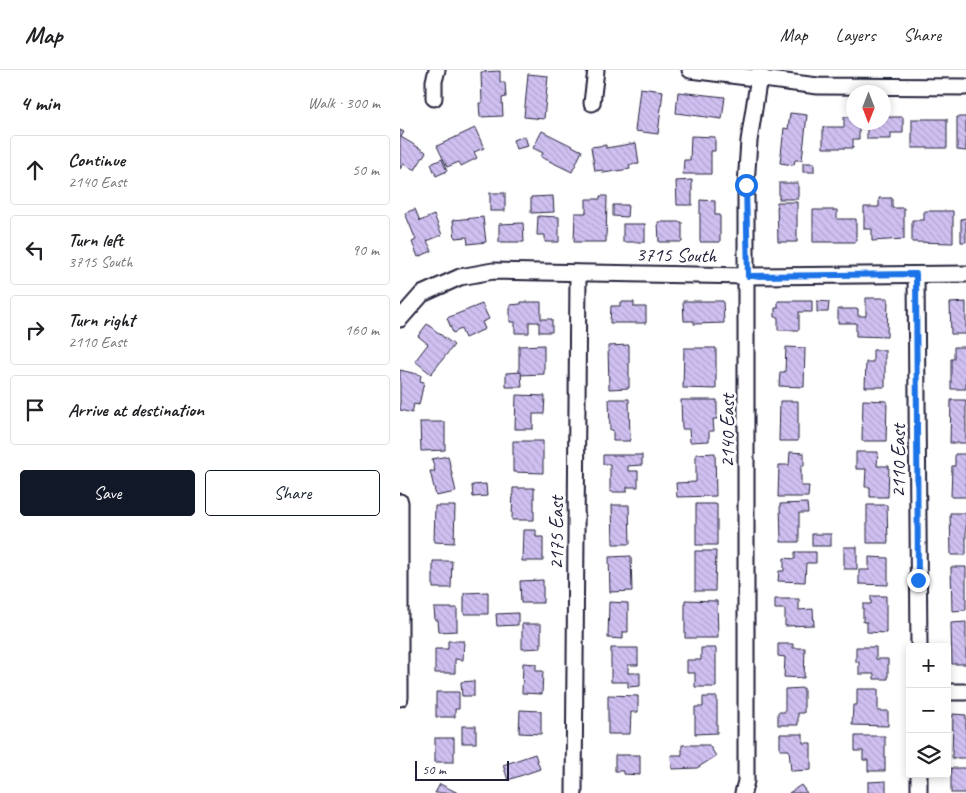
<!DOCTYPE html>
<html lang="en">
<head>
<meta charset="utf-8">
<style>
  :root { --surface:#fff; --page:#f2f2f2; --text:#202124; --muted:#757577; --line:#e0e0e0; --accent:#111827 }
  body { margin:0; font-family:Caveat,sans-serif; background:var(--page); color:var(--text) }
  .controls { position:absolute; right:15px; bottom:15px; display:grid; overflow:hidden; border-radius:5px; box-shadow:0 2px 8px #0003 }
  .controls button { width:45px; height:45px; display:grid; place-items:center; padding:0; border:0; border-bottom:1px solid var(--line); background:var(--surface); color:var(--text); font:25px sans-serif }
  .compass { position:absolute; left:446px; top:15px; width:45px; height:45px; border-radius:50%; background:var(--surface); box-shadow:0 2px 8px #0003; rotate:180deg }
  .scale { position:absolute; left:15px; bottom:12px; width:94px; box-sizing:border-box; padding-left:5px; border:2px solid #22223b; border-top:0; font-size:14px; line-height:18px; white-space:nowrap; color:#22223b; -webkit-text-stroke:4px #fff; paint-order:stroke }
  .stop { position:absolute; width:15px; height:15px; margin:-11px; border:4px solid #1a73e8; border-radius:50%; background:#fff }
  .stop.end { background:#1a73e8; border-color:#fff; box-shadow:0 1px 5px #0008 }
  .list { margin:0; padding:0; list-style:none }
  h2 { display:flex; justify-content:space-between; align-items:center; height:65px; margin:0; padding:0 20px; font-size:21px }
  h2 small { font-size:16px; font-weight:400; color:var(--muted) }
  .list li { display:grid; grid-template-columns:32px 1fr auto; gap:15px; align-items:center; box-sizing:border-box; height:70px; margin:0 10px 10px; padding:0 10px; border:1px solid var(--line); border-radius:5px }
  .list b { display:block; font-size:19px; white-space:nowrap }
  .list p { margin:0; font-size:16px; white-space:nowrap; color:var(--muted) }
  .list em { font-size:16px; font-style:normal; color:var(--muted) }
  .actions { display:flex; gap:10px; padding:15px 20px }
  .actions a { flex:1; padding:11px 0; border:1px solid var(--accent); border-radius:5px; text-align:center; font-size:18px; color:var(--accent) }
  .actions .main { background:var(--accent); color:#fff }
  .icon { flex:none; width:28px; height:28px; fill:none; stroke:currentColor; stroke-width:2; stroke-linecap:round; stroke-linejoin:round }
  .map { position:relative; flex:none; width:566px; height:723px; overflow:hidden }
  header { display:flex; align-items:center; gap:30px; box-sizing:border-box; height:70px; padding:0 25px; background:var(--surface); border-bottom:1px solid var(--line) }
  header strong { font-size:24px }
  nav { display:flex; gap:28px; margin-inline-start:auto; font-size:18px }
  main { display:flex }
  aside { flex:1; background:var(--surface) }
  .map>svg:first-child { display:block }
  .building { fill:url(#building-back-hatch); stroke:#22223b }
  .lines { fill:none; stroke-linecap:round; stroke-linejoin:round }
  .minor-casing { stroke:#22223b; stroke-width:19 }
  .minor { stroke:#fff; stroke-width:15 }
  .route { stroke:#1a73e8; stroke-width:6 }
  .labels { text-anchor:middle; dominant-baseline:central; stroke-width:5; stroke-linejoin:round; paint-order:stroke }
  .street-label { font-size:20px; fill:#22223b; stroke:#fff }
</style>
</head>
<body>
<header>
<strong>Map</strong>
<nav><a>Map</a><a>Layers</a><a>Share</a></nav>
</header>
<main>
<aside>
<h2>4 min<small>Walk · 300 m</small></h2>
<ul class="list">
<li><svg class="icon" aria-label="ahead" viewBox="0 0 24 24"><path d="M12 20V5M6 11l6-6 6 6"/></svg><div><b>Continue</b><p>2140 East</p></div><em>50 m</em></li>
<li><svg class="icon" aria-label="left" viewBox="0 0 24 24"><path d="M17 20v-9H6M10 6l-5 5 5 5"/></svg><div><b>Turn left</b><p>3715 South</p></div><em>90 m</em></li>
<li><svg class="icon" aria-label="right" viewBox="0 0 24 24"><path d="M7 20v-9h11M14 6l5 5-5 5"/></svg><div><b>Turn right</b><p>2110 East</p></div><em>160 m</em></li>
<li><svg class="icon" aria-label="arrive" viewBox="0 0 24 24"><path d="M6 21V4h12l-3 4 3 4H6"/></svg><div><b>Arrive at destination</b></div></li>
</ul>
<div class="actions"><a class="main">Save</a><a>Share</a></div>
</aside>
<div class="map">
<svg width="566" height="723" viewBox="0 0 566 723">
  <defs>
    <pattern id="building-back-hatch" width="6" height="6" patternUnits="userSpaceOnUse" patternTransform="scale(1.25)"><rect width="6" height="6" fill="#d0c0f1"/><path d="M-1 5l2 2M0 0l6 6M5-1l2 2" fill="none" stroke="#b2a5d0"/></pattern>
  </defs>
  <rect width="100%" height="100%" fill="#fff"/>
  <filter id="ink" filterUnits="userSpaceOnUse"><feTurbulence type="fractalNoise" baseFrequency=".02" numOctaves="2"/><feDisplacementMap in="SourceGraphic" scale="10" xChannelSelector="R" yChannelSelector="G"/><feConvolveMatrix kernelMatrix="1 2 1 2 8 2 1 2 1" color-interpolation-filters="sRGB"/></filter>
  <g filter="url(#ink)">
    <g class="building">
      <path d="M100 1V12H105L106 27 102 28 103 46 80 47 79 33H82L81 2Z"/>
      <path d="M128 4 148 6 144 49 124 47Z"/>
      <path d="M240 18 263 21 258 64 235 61Z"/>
      <path d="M278 22 325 27 322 49 276 43Z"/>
      <path d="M390 43 407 45 402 90H395L394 95 380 93 384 58 388 59Z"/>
      <path d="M444 47H453V52H459V69H453V78H423V57H444Z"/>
      <path d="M483 47H503V63H491V69H467V52H483Z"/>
      <path d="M557 47H566V81L557 80Z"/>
      <rect x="512" y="49" width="35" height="29"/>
      <path d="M75 58 84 78 74 82 77 88 61 96 59 92 47 97 37 76Z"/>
      <path d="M0 60 4 62 1 67 26 82 15 100 3 94 0 99Z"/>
      <path d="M142 61 182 81 172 102 141 87 143 83 133 78Z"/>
      <path d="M125 66 128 76 116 79 113 70Z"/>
      <path d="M291 66 315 67V81H311V104H283L284 90H290Z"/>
      <path d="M236 73 239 94 229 95 230 99 203 103V100L195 101 191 77 206 75V78Z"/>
      <path d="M42 89 47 101 36 106 31 94Z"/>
      <rect x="403" y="93" width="11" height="9"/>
      <path d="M292 110V135H277L276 111Z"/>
      <rect x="379" y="113" width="19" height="16"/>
      <rect x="90" y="123" width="15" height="18"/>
      <path d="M153 126 154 142 131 143V127Z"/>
      <path d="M200 126H207L206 172H174L175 143H186V129H200Z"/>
      <path d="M479 128H492V138H504V169L472 171V159H464V137H479Z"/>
      <path d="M300 130 315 131V145H320V172H300Z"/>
      <path d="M377 132H397V172H378Z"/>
      <path d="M213 135H228L227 147 213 146Z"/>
      <path d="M15 139 20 151 34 145 42 165 27 171 32 181 18 187 12 172 16 170 5 143Z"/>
      <path d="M413 140H437V149H456V172H413Z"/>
      <path d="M524 141H553V173L512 172V150H524Z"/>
      <path d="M138 146 159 147V172H145V165H137Z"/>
      <path d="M83 147 86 172 68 174 67 167 55 168 53 150Z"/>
      <path d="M566 148V172H561V149Z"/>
      <path d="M258 152H282V172H259Z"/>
      <path d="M123 153 124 172H99V154Z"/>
      <rect x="223" y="154" width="22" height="18"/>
      <path d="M466 228H488L487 267 456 266V253H438V239H458V246H466Z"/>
      <path d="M283 231H323L324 253 294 254V251H284Z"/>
      <path d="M378 231H412V242H399V260H378V247H375V238H378Z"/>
      <path d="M417 231 429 232 428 242H417Z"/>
      <path d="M121 232H141V249H152V262H139V252H129V263H115V252H110V235L121 234Z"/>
      <path d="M220 232H234V237H246V253H210L211 236H220Z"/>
      <path d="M566 232V264H551L550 233Z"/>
      <path d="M82 234 89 249 82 252 85 259 65 268 61 259 53 263 47 248Z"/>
      <path d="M27 254 54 275 31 304 15 291 28 274 18 266Z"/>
      <path d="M144 275V304L119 305V276Z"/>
      <path d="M229 275V318L209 319 208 276Z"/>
      <path d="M386 277 405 278 404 317 379 316 380 302H385Z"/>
      <path d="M554 277H566V319H551V289H554Z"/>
      <path d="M284 278H316V319L283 318Z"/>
      <path d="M473 280H485V317H465L466 292H473Z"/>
      <path d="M0 300 21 305 20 311 24 312 19 335 14 334 12 343 0 340Z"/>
      <path d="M121 302 122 317H106V303Z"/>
      <path d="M116 325 145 326 144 344H133V359H115Z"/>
      <path d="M209 329H229L230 371H213V360H210Z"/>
      <path d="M281 330H317V349H313L314 361H309V371L290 372 289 359H282Z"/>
      <path d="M463 330 487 331 486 371H462Z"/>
      <path d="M551 330H566V373H550Z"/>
      <path d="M380 331H398V371H379Z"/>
      <path d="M20 352H45V380L21 381Z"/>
      <path d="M113 371H143V403L113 402Z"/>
      <path d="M390 382 404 383V396H401V416H409L408 427H378L379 395H389Z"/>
      <path d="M456 382H478L477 396H489L488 427H470V417H465L466 399H456Z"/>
      <path d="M315 383 316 426 277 427 276 413 296 412V384Z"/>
      <path d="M555 384H566V427H551L552 396H555Z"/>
      <path d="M203 385H242V395L228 396V401H238V417H227V422H210V394H203Z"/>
      <path d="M48 386 56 422 36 426 30 401H35L32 389Z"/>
      <path d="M86 414 87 426 73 427 72 415Z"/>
      <path d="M113 418H134V450H112Z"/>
      <path d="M407 433 408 443H399V472H381L380 434Z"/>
      <rect x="296" y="434" width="21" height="41"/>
      <path d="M212 435H229L230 474H213Z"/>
      <path d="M467 435H487L488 473H467Z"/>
      <path d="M35 436H55L54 473 34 472Z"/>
      <path d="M550 443H566V485H551Z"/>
      <path d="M123 460H136V467H143V491H122Z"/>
      <rect x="412" y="464" width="19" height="12"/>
      <rect x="444" y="477" width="13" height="22"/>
      <path d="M295 481H316L315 521H295Z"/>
      <path d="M395 482H416V493H406L405 512 378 511 379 501H384V488L395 489Z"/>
      <path d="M231 486 232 521 210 522 209 487Z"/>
      <path d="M469 487 488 488V515L459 514V500H469Z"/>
      <path d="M33 491H52L51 518H33Z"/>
      <path d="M551 497H566V540L552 541Z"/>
      <path d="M143 510V533H121L120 511Z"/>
      <path d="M88 522V544H64V523Z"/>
      <path d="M471 526H486V563L467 562V552H463V534H471Z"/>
      <path d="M375 529H399V540L413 539 414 555 385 556V539H375Z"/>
      <path d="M285 530 317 531 318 568H285Z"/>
      <path d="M209 532 228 533V562H223V569L208 568Z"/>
      <path d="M34 538H57V561L39 562 38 550H35Z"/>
      <path d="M118 543V555L97 556 96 544Z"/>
      <path d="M566 552V594H552L551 553Z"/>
      <path d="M122 554H141V578L122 579Z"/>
      <path d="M48 571H64L63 590 55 589V603H35V579H48Z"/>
      <path d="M378 574H393V578H405L404 608 384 607 385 587 378 586Z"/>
      <path d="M456 577H476V589H488V609H474V604H459V592H456Z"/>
      <path d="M211 578H238V595H228V603H240V616L228 617V612H211Z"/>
      <path d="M301 578H316V617H295V603H287V590H301Z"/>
      <path d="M123 593 136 594V601H143L142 624 122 623Z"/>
      <path d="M74 611V626H62L61 612Z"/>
      <path d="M404 618V643H398V655H378V642H385V619Z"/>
      <path d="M457 619H478V641H488V656L452 655 453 635H457Z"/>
      <path d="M36 622H59V639H55V647H36Z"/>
      <path d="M208 625 238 626V642H231L230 664H208Z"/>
      <path d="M303 627H317V663L295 664V637H303Z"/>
      <path d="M120 640 141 641V664L119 663Z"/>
      <path d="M553 644 566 645V688H552Z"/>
      <rect x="62" y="656" width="14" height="17"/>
      <path d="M380 664H403V673H411V700L391 701 389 680H380Z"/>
      <path d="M455 666H485V701H468V690H463V681H455Z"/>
      <rect x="35" y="668" width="19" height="24"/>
      <path d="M282 675H309L316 686 297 698 272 699 271 685H282Z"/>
      <path d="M135 684 140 699 108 710 103 695Z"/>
      <path d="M215 685H240V705L223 704V701H215Z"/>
      <rect x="551" y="698" width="15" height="25"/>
      <path d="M486 711V723H468V712Z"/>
      <path d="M40 714 58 723H35Z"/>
      <path d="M401 715 407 723H389Z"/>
    </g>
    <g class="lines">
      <g class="minor-casing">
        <g id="minor">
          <path d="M290 0 418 16 566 17"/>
          <path d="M34 28V11L37 0"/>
          <path d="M192 33 196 0"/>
          <path d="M516 205 519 577"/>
          <path d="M0 249 22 224 60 207 93 201 347 206 566 204"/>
          <path d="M0 432V628"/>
          <path d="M547 622H566"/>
          <path d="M174 723 178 204"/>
          <path d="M343 723 346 711V115L349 71 360 0"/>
          <path d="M519 723V704"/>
        </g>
      </g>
      <use href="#minor" class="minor"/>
    </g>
  </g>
  <g class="lines" filter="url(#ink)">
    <path class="route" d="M346 115 348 206 516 204 518 510"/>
  </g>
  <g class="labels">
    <g class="street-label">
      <text transform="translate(276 185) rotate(1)">3715 South</text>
      <text transform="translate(327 361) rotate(-90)">2140 East</text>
      <text transform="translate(498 391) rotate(-90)">2110 East</text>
      <text transform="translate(156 463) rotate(-90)">2175 East</text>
    </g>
  </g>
</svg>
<div class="controls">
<button>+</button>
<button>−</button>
<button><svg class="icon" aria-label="layers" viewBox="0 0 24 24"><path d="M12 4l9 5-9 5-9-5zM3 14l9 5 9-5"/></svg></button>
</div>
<svg class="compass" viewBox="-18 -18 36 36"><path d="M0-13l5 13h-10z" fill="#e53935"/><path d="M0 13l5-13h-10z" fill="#757577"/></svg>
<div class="scale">50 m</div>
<div class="stop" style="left:346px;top:115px"></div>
<div class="stop end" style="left:518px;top:510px"></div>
</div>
</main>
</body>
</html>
